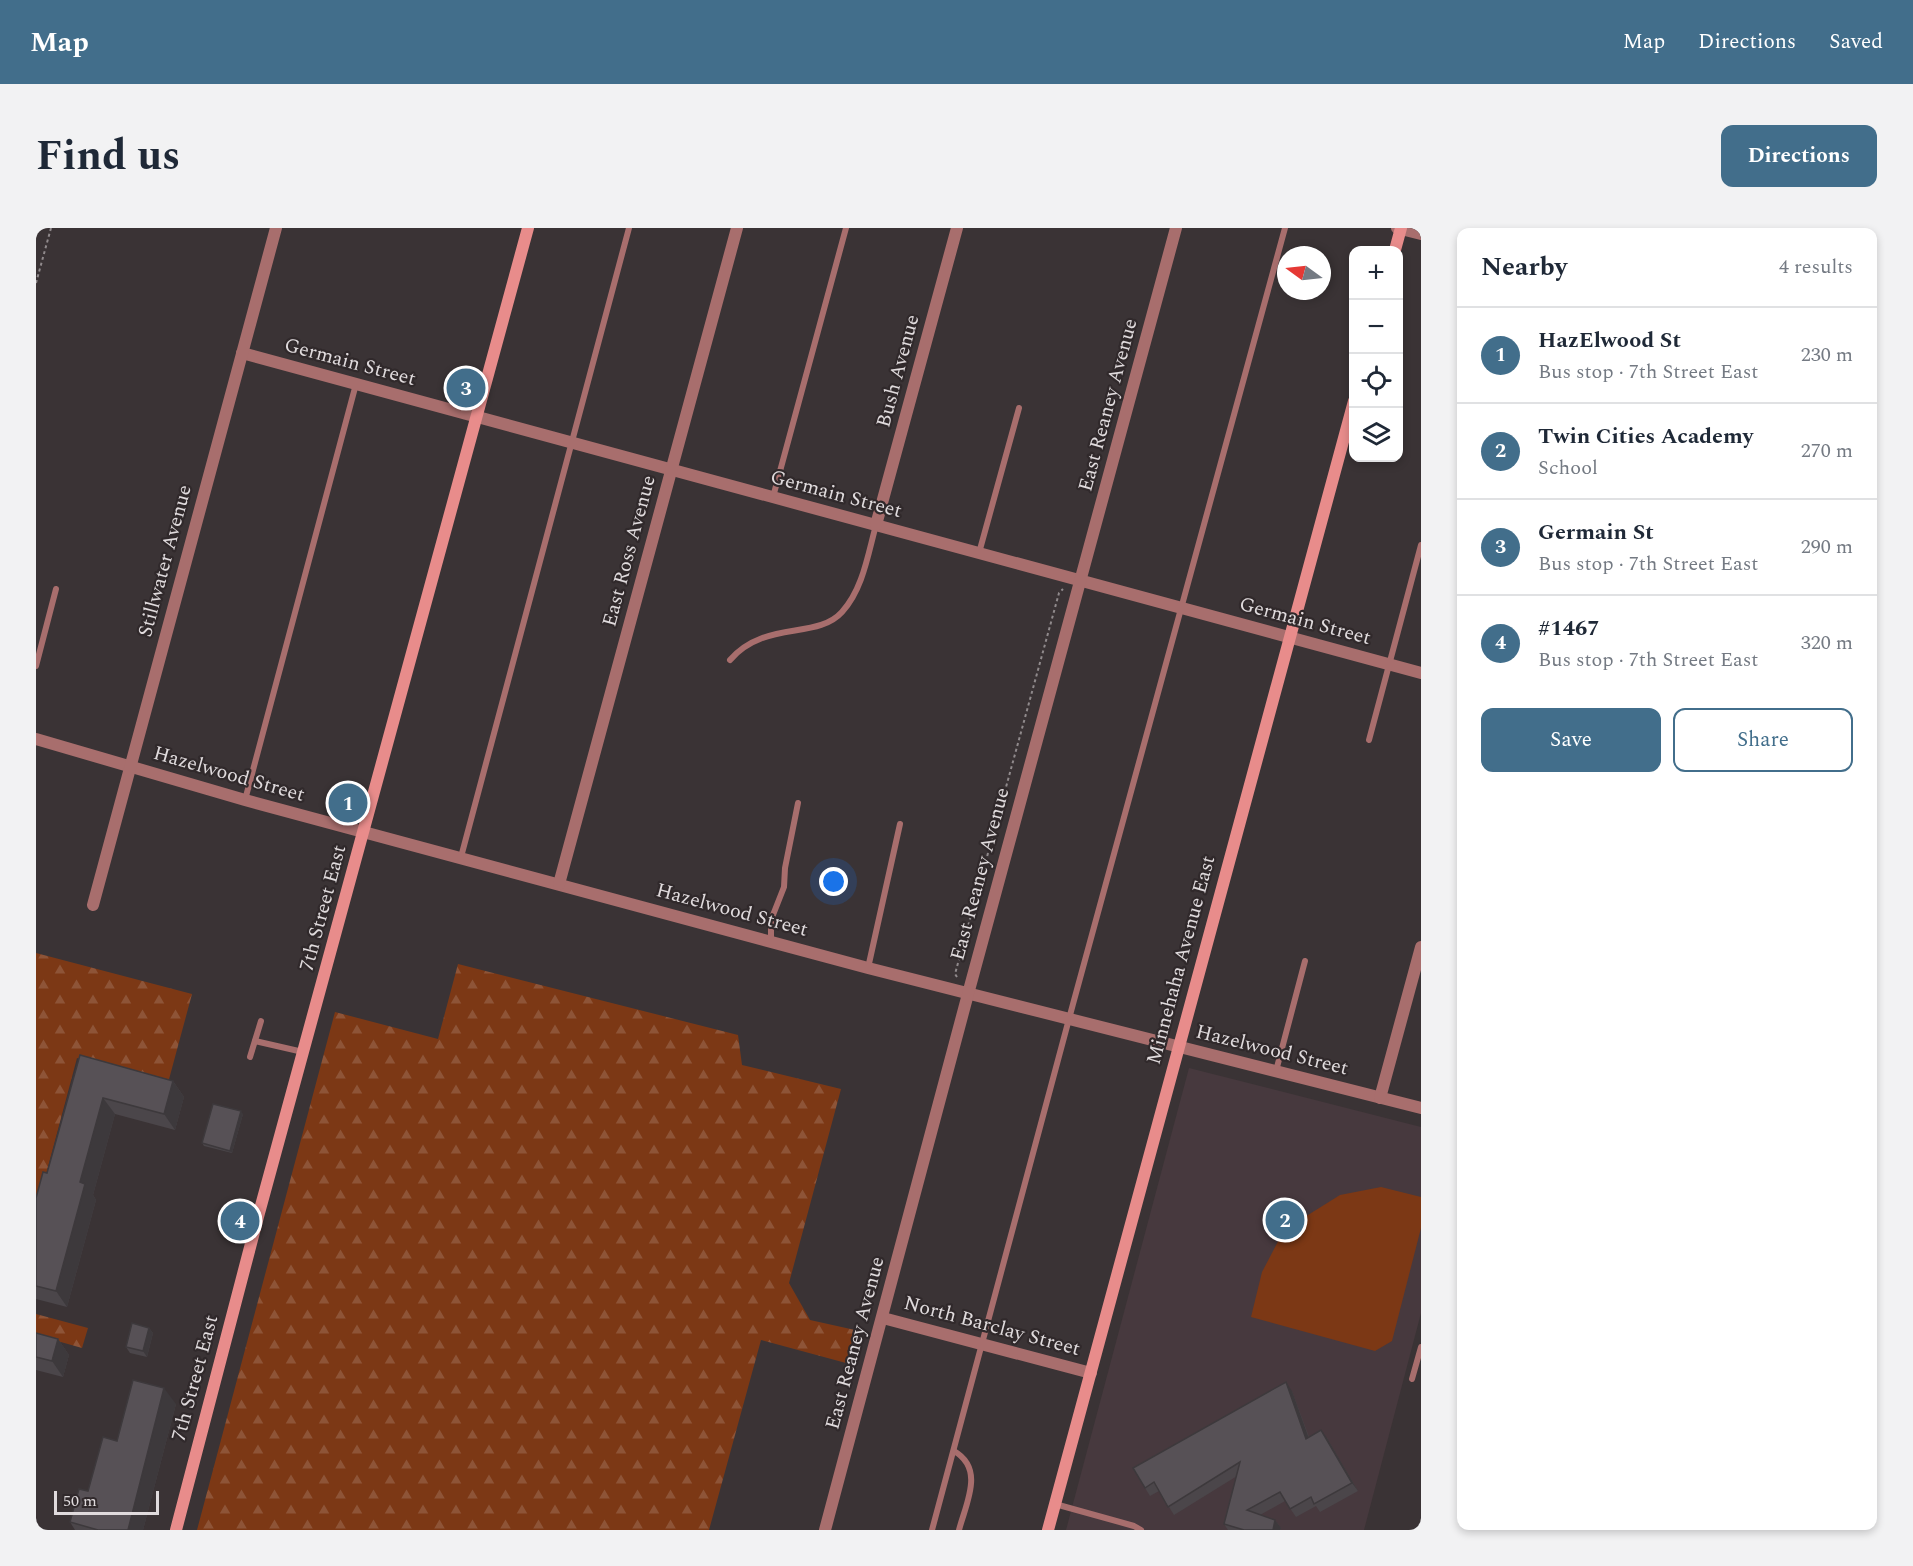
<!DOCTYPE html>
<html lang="en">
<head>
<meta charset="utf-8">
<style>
  :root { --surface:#fff; --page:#f2f2f3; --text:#1f2937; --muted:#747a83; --line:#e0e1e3; --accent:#426e8b }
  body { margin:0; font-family:Spectral,serif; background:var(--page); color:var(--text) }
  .controls { position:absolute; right:18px; top:18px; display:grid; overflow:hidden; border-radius:12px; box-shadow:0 3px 9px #0003 }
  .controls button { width:54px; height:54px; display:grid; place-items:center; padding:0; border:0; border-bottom:2px solid var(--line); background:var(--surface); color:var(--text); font:30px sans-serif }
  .compass { position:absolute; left:1241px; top:18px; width:54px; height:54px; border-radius:50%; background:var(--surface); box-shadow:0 3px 9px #0003; rotate:285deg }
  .scale { position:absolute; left:18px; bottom:15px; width:105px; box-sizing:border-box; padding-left:6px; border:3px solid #e0dbdd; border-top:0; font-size:16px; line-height:21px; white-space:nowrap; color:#e0dbdd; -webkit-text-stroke:4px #30292b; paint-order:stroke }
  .you { position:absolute; left:798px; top:654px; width:21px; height:21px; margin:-15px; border:4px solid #fff; border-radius:50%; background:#1a73e8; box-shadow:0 0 0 9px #1a73e833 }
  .badge { display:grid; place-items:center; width:39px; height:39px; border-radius:50%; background:var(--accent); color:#fff; font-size:20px; font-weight:700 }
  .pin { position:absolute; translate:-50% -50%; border:3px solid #fff; box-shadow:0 2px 6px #0006 }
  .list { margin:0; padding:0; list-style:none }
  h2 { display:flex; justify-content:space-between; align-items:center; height:78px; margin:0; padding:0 24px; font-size:26px }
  h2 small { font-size:20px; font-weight:400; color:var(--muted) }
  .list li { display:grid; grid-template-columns:39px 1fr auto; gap:18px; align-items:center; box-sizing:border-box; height:96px; padding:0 24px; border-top:2px solid var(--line) }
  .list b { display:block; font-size:22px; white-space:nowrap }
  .list p { margin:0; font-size:20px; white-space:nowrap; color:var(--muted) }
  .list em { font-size:20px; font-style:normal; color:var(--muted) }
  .actions { display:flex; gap:12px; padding:18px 24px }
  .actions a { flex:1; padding:14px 0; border:2px solid var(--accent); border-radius:12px; text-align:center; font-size:21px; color:var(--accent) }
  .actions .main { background:var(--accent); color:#fff }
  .icon { flex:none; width:33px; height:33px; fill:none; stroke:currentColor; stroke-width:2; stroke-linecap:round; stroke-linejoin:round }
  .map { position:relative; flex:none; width:1385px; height:1302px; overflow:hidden; border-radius:12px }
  header { display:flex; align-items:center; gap:36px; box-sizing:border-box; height:84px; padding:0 30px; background:var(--accent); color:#fff }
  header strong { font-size:28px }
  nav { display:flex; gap:33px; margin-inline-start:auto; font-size:21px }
  .intro { display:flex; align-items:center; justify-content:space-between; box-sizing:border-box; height:144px; padding:0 36px }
  h1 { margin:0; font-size:42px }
  .button { padding:15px 27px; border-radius:12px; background:var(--accent); color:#fff; font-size:21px; font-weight:700 }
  main { display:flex; gap:36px; padding:0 36px }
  aside { flex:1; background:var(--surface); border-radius:12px; box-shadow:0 3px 9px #0003 }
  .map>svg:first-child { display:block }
  .built { fill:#47393e }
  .forest { fill:url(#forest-firs) }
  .pitch { fill:#7c3815 }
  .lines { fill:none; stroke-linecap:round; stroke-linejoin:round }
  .path { stroke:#908a8c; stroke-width:2; stroke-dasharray:3 3; stroke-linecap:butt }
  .lane { stroke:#a86e6d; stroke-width:6 }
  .street { stroke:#a86e6d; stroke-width:12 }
  .secondary { stroke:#e88c8b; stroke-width:12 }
  .wall { fill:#4b464a }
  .shaded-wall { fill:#3d393c }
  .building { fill:#575156; stroke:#3d393c; stroke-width:1.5 }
  .labels { text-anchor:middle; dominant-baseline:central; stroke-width:4.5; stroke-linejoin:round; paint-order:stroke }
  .street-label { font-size:20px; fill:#e0dbdd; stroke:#30292b }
</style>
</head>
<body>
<header>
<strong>Map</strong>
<nav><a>Map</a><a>Directions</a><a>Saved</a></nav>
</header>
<div class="intro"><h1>Find us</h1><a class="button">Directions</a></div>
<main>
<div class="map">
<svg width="1385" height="1302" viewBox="0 0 1385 1302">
  <defs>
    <pattern id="forest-firs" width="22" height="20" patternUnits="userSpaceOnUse" patternTransform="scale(1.5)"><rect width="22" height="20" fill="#7c3815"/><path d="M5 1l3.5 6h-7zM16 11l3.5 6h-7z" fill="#8e5437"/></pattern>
  </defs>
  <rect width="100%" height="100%" fill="#3a3335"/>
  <path class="built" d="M1153 840 1385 899V1085L1328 1302H1030Z"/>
  <g class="forest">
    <path d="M0 725 156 766 132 855 41 830 0 984Z"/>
    <path d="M422 736 702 807 706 837 805 861 753 1055 774 1092 819 1102 810 1135 725 1112 673 1302H161L299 784 402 811Z"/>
    <path d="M0 1086 52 1100 46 1120 0 1107Z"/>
  </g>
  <path class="pitch" d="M1345 959 1385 969V1000L1356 1113 1339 1123 1215 1089 1226 1044 1248 1002 1304 967Z"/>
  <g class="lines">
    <g class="path">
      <path d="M0 55 15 0"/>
      <path d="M921 749 919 746 1023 365 1027 361"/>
    </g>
    <g class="lane">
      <path d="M737 269 810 0"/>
      <path d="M943 325 983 180"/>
      <path d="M694 432C728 392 781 412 806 384 827 361 832 326 840 297"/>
      <path d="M0 438 20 361"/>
      <path d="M1333 512 1385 317"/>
      <path d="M209 572 320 156"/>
      <path d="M425 629 593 0"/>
      <path d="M735 713V692L748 659 749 640 762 575"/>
      <path d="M832 740 864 596"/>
      <path d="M219 813 267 824"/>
      <path d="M214 829 225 793"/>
      <path d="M1240 843 1269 733"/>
      <path d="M1376 1151 1385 1119"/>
      <path d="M918 1223C949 1241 930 1275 923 1302"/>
      <path d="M1019 1276 1098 1298 1105 1302"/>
      <path d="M896 1302 1037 776 1249 0"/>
    </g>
    <g class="street">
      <path d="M1361 0 1385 6"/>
      <path d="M206 125 1385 445"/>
      <path d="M840 297 921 0"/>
      <path d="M0 511 209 572 832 740 1385 880"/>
      <path d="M523 656 701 0"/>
      <path d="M57 677 240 0"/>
      <path d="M1344 870 1385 719"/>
      <path d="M847 1090 1055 1145"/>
      <path d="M789 1302 932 766 1140 0"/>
    </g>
    <g class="secondary">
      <path d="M1359 22 1365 0"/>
      <path d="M140 1302 223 985 492 0"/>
      <path d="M1012 1302 1318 173"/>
    </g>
  </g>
  <g class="wall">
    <path d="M44 827 137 853 148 869 139 902 79 886 57 967 60 972 31 1079 0 1071V970L11 945Z"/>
    <path d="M207 886 196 925 168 918 166 915Z"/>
    <path d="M113 1100 117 1105 111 1129 94 1125 90 1119Z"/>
    <path d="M0 1105 22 1111 33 1127 27 1149 0 1142Z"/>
    <path d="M1256 1163 1273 1209 1291 1210 1322 1263 1284 1284 1280 1278 1260 1289 1249 1273 1224 1287 1239 1292 1245 1300 1244 1302H1192L1188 1296 1201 1248 1138 1287 1123 1263 1114 1268 1109 1260Z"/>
    <path d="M140 1176 107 1302H39L34 1294 81 1213Z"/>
  </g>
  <g class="shaded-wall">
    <path d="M137 853 148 869 139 902 128 886Z"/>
    <path d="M67 870 79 886 57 967 60 972 31 1079 20 1063 44 954Z"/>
    <path d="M205 883 207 886 196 925 194 923Z"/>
    <path d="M113 1100 117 1105 111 1129 107 1123Z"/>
    <path d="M22 1111 33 1127 27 1149 16 1133Z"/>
    <path d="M1250 1154 1256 1163 1276 1219 1270 1211Z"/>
    <path d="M128 1160 140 1176 107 1302H92Z"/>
    <path d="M1285 1202 1291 1210 1322 1263 1316 1255Z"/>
    <path d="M1239 1292 1245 1300 1244 1302H1237Z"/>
  </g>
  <g class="building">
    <path d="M44 827 137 853 128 886 67 870 44 954 49 956 20 1063 0 1058V970L7 944 11 945Z"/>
    <path d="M177 876 205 883 194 923 166 915Z"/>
    <path d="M96 1095 113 1100 107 1123 90 1119Z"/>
    <path d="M0 1105 22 1111 16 1133 0 1129Z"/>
    <path d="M97 1152 128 1160 92 1302H62L34 1294 43 1261 52 1263 67 1209 81 1213Z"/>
    <path d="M1250 1154 1270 1211 1285 1202 1316 1255 1278 1276 1275 1269 1254 1281 1244 1264 1211 1282 1239 1292 1237 1302H1208L1188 1296 1204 1234 1132 1279 1118 1254 1109 1260 1097 1240Z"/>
  </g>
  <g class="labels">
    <g class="street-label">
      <text transform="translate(314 134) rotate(15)">Germain Street</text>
      <text transform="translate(862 143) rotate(-75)">Bush Avenue</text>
      <text transform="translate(1072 177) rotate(-75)">East Reaney Avenue</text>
      <text transform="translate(800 266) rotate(15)">Germain Street</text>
      <text transform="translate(593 323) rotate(-75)">East Ross Avenue</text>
      <text transform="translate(129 333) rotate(-75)">Stillwater Avenue</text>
      <text transform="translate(1269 393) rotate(15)">Germain Street</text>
      <text transform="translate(193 546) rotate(16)">Hazelwood Street</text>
      <text transform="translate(944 646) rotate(-75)">East Reaney Avenue</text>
      <text transform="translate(287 680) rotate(-75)">7th Street East</text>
      <text transform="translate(696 682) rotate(15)">Hazelwood Street</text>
      <text transform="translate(1145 732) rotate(-75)">Minnehaha Avenue East</text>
      <text transform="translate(1236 822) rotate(14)">Hazelwood Street</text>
      <text transform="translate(956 1098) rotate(15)">North Barclay Street</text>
      <text transform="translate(819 1115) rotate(-75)">East Reaney Avenue</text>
      <text transform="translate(159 1150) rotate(-75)">7th Street East</text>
    </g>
  </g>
</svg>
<div class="controls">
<button>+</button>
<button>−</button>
<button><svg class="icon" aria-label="locate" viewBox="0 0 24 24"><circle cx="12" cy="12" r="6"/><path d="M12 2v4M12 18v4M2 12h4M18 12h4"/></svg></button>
<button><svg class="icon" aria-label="layers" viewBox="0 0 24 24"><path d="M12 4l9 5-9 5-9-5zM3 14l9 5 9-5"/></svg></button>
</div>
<svg class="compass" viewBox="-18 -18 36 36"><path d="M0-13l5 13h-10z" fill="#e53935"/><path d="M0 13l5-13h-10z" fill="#747a83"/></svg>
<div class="scale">50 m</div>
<div class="you"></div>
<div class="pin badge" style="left:312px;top:575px">1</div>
<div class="pin badge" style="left:1249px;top:992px">2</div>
<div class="pin badge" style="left:430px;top:160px">3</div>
<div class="pin badge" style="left:204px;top:993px">4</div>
</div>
<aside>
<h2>Nearby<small>4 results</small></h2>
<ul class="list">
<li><span class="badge">1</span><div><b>HazElwood St</b><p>Bus stop · 7th Street East</p></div><em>230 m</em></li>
<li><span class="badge">2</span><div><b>Twin Cities Academy</b><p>School</p></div><em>270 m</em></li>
<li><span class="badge">3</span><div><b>Germain St</b><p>Bus stop · 7th Street East</p></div><em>290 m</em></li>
<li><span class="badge">4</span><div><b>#1467</b><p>Bus stop · 7th Street East</p></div><em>320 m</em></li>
</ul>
<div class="actions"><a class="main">Save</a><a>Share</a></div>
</aside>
</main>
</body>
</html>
